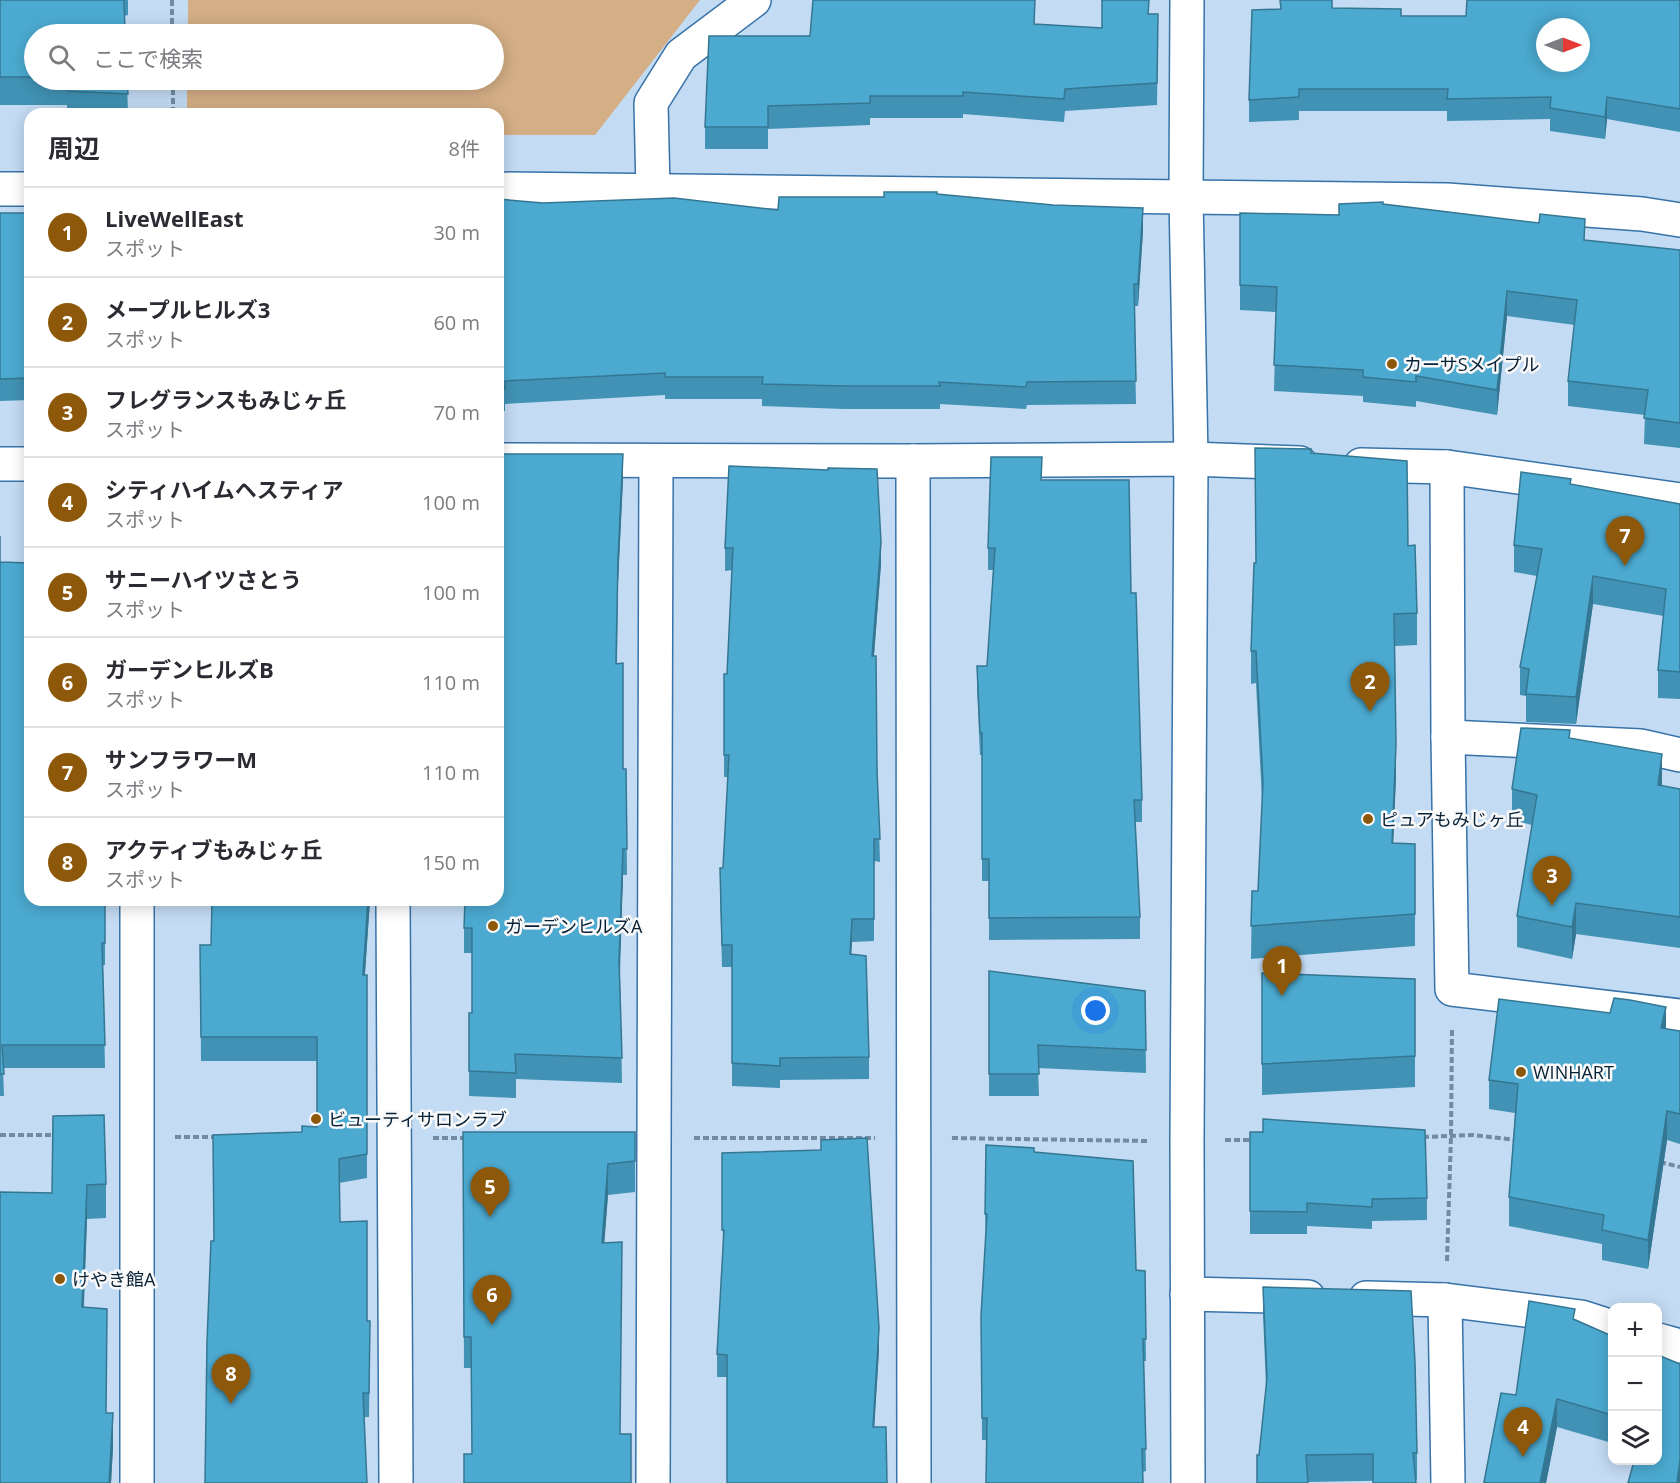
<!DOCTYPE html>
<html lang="ja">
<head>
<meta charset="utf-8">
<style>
  :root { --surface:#fff; --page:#f2f2f3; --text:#2b2b33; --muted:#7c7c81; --line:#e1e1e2; --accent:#8e580a }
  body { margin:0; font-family:"Open Sans","Noto Sans JP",sans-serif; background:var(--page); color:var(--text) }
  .controls { position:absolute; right:18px; bottom:18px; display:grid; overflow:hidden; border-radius:12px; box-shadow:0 3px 15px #0003 }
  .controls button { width:54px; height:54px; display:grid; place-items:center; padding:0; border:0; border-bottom:2px solid var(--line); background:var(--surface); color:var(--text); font:30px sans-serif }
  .compass { position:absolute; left:1536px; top:18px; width:54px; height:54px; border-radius:50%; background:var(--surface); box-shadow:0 3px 15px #0003; rotate:90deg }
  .you { position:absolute; left:1096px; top:1011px; width:21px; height:21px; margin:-15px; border:4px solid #fff; border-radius:50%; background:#1a73e8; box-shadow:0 0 0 9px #1a73e833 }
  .badge { display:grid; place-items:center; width:39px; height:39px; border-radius:50%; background:var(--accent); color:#fff; font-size:20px; font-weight:700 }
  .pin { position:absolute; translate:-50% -50px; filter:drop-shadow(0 2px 3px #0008) }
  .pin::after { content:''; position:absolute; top:32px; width:21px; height:18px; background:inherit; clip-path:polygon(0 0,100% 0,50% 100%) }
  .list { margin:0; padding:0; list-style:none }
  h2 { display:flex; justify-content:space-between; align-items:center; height:78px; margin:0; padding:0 24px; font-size:26px }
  h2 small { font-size:20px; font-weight:400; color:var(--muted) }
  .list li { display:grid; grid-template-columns:39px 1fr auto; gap:18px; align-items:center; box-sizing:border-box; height:90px; padding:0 24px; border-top:2px solid var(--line) }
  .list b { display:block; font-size:22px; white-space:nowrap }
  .list p { margin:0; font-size:20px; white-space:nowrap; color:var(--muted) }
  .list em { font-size:20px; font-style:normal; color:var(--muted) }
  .icon { flex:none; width:33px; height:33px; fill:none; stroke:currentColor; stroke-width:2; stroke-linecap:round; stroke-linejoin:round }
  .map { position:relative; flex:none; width:1680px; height:1483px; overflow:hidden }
  .search { position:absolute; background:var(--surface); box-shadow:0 3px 15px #0003; left:24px; top:24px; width:480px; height:66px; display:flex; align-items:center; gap:15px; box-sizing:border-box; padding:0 21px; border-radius:33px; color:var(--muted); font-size:22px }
  .panel { position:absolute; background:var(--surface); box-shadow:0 3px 15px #0003; left:24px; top:108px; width:480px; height:798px; border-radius:18px }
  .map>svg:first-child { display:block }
  .green { fill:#d4ae85 }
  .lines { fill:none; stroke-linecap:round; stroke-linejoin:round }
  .minor-casing { stroke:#3772a8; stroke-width:36 }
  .path { stroke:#728ba2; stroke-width:4; stroke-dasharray:6 3; stroke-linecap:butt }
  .minor { stroke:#fff; stroke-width:33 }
  .wall { fill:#4192b4 }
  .shaded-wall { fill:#357792 }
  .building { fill:#4caad1; stroke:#357792; stroke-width:1.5; fill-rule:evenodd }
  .poi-dot { fill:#8e580a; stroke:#f9f9f9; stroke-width:2 }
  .labels { text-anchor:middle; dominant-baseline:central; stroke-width:5; stroke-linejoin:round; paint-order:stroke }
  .poi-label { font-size:18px; fill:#072137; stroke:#f9f9f9; text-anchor:start }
</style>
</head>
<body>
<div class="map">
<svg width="1680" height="1483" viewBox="0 0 1680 1483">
  <rect width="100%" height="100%" fill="#c3dbf3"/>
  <path class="green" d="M188 0H700L595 135H498V114H187V80H494V34H188Z"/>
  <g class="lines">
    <g class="minor-casing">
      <g id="minor">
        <path d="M1187 0 1186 196 1191 459 1187 1141 1188 1483"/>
        <path d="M0 189H30"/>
        <path d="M498 189 1447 200 1642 214 1680 220"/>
        <path d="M653 190 651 103 681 55 754 0"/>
        <path d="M498 460 913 461 1191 459 1300 463"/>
        <path d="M913 461 914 1483"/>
        <path d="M0 464H30"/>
        <path d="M1361 465 1447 467 1680 500"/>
        <path d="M1447 467 1448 737 1452 989 1680 1016"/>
        <path d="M1448 737 1641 746 1680 755"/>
        <path d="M393 900 396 1483"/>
        <path d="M1187 1294 1308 1297"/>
        <path d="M1366 1298 1445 1300 1581 1317 1612 1327"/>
        <path d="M1445 1300 1448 1483"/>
        <path d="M1658 1340 1680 1346"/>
        <path d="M137 1483V900"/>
        <path d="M653 1483 656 461"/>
      </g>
    </g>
    <g class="path">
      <path d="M172 0V34"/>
      <path d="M173 80V114"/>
      <path d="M0 1135H56"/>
      <path d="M175 1137H215"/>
      <path d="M1423 1137 1473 1135 1517 1140"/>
      <path d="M433 1138H467"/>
      <path d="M694 1138H875"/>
      <path d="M952 1138 1148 1141"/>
      <path d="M1225 1140H1253"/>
      <path d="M1660 1162 1680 1167"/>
      <path d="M1447 1261 1451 1136 1452 1028"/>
    </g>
    <use href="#minor" class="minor"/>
  </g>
  <g class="wall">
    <path d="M0 0H128V15L34 34V80H127L128 114H67V105H0Z"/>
    <path d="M1680 0V132L1607 119 1605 139 1550 131V119L1447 121V111H1299V120L1249 122V100L1332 8 1401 16H1466Z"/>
    <path d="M1149 14 1158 37 1157 105 1065 111 1064 122 963 114V118H870V125L768 129V149H705V127L810 36 1035 24 1102 28Z"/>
    <path d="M937 194 1143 231 1138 306H1134L1136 404 1027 405 1026 409 940 404V409H844L762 406V399H665V395L505 404V411L498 412V199L543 203 778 210 884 197Z"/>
    <path d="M1383 204 1585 241 1680 250V448L1644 444 1645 415 1568 406V381L1575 325 1507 316 1497 415 1416 401V407L1363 402V396L1274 391 1276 312 1240 310V213L1339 215Z"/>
    <path d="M0 213H30V400L0 401Z"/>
    <path d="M1311 453 1408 546 1417 613V645L1395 646 1396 776 1393 843 1415 844V946L1251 959 1252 891H1258L1262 800 1256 683 1251 684V651L1256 563Z"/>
    <path d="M729 466 881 564 874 656 880 862 874 861V941L852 942 851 954 869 1057V1079L780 1080V1088L732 1086V967H722L720 890 723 868 728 777H724V674H727L732 570 725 571V548Z"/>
    <path d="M623 479 618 583 617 664 623 769H626L627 875H623L620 975 622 1083 516 1079V1098L469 1096V1013H472V953H464V928Z"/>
    <path d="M1042 480 1131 593 1142 800V822H1135L1140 917V939L989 940V881H982V755H980L977 688V666H987L993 570H988V548Z"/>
    <path d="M1571 484 1680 504V699L1658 698V670L1664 616 1593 604 1576 724 1526 722V696L1520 695V667L1537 576 1514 572V545Z"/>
    <path d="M0 536V562L30 900H105V965H103L105 1068H3L4 1096H0Z"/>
    <path d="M1570 738 1662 786 1680 789V948L1576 934 1572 959 1517 947V916L1532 825 1512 820V789Z"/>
    <path d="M212 900H370L365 975H367V1178L339 1183 340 1222 367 1321 370 1345 369 1417H364L214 1241 302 1132 317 1127V1061H201L200 945H211Z"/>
    <path d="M989 971 1145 991 1146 1073 1038 1068 1039 1096H989Z"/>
    <path d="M1262 973 1415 979V1087L1262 1095Z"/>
    <path d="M1666 1029 1680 1031V1144L1667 1140 1648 1269 1602 1260V1244L1509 1226V1197L1515 1113 1489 1109V1080Z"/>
    <path d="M53 1116 106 1184V1218L87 1219 84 1307 113 1447 111 1483H0L52 1193Z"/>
    <path d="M463 1132H635V1192L608 1195 604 1243 472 1454 471 1368H464Z"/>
    <path d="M1250 1132 1427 1198V1220L1372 1221V1229L1307 1226V1234H1250Z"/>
    <path d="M1034 1152 1136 1270 1145 1271 1146 1361H1144L1146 1471 1142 1472 986 1440H982L981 1316 986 1237 985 1214Z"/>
    <path d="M722 1153 879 1350 874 1427 887 1483 727 1377H717V1354L723 1252Z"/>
    <path d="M1263 1287 1417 1453V1480L1308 1482 1259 1455 1266 1386 1263 1315Z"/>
    <path d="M1575 1319 1612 1336V1443L1557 1427 1546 1483H1484L1501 1393 1516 1395Z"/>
  </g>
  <g class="shaded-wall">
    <path d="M1607 97V119L1605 139V117Z"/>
    <path d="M1143 208V231L1138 306V284Z"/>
    <path d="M1507 291V316L1497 415V390Z"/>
    <path d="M623 454V479L618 583V558Z"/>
    <path d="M881 542V564L872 679V656Z"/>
    <path d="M1593 576V604L1576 724V697Z"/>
    <path d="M1396 744V776L1392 876V843Z"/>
    <path d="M1662 754V785L1658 817V785Z"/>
    <path d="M623 849V875L619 985V960Z"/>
    <path d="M368 900H370L363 999V975Z"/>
    <path d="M1576 903V934L1572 959V927Z"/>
    <path d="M852 919V942L850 976V954Z"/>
    <path d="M1666 1007V1036L1661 1028Z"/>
    <path d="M1667 1111V1140L1648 1269V1240Z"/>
    <path d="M608 1164V1195L602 1274V1243Z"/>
    <path d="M87 1185V1219L82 1342V1307Z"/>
    <path d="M879 1328V1350L873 1449V1427Z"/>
    <path d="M1557 1399V1427L1546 1483H1540Z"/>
    <path d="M113 1413V1447L111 1483H109Z"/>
    <path d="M1680 1460V1483H1677Z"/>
  </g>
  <g class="building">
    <path d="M0 0H124L125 34H34V77H0Z"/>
    <path d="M813 0H1035L1034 24 1102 28V0H1149L1148 14H1158L1157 83 1065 89 1064 99 963 92V96H870V103L768 106V127H705L709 36H810Z"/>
    <path d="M1280 0H1332V8L1401 9V16H1466L1467 0H1680V109L1607 97 1605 117 1550 108 1551 97 1447 99 1448 89H1299V97L1249 100 1252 10 1281 9ZM1545 27H1581V63H1545Z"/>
    <path d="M67 80H127L128 94 67 91Z"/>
    <path d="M884 192H937V194L1053 205 1143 208 1138 284H1134L1136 381 1027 382 1026 387 939 382 940 386H844L762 384 763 377H665V373L505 381V389H498V199L543 203 674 198 778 210 779 197H884Z"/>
    <path d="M1383 202V204L1539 223 1540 214 1585 219 1584 240 1680 250V423L1644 418 1648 390 1568 381 1577 300 1507 291 1497 390 1416 376V382L1363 377V370L1274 365 1277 287 1240 285V213L1339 215V204Z"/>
    <path d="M0 213H30V378L0 379Z"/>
    <path d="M1255 448 1311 449V453L1407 461 1408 546 1415 545 1417 613 1394 614 1396 744 1392 843 1415 844V914L1251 926 1252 891H1258L1263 782 1256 651H1251L1254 563H1256Z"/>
    <path d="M498 454H623L618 558 616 664 623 663V769H626L627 849H623L619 960 622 1058 515 1054 516 1073 469 1071V1013H472V928H464L465 900H498Z"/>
    <path d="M991 457H1042L1041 480H1129L1131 593H1136L1142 800H1134L1140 917 989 918V859H982V733H980L977 666H987L995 548H988Z"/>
    <path d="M729 466 828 470V468L877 469 881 542 872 656H876L877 771 880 839H874V919H852L850 954 866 956 869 1057 780 1058V1066L732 1063V945H722L720 868H723L729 755H724V674H727L733 548H725Z"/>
    <path d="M1521 472 1571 479 1570 484 1680 504V672L1658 670 1666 589 1593 576 1576 697 1526 694 1529 669 1520 667 1542 549 1514 545Z"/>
    <path d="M0 536V562L30 563V900H105V943H102L105 1045H2L4 1074H0Z"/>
    <path d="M1521 728 1570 730 1569 738 1662 754 1658 785 1680 789V917L1576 903 1572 927 1517 916 1537 795 1512 789Z"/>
    <path d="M212 900H368L363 975H367V1154L339 1159 340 1222 367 1221V1321H370L369 1393H363L367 1483H205L207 1342 211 1241H214L213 1135 302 1132V1126L317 1127V1037H201L200 945H211Z"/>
    <path d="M989 971 1145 991 1146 1050 1038 1045 1039 1074H989Z"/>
    <path d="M1262 973 1415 979V1056L1262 1064Z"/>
    <path d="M1614 998 1630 1000 1666 1007 1661 1028 1680 1031V1114L1667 1111 1648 1240 1602 1230 1604 1215 1509 1197 1518 1084 1489 1080 1499 999 1610 1013Z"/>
    <path d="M104 1115 106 1184 87 1185 82 1307 107 1309 106 1413H113L109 1483H0V1192L52 1193 53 1116Z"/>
    <path d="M1263 1119 1425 1130 1427 1198 1372 1199V1207L1307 1203V1212L1250 1211V1132H1263Z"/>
    <path d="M463 1132H635V1161L608 1164 602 1243 622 1242 620 1434H631V1483H464V1454H472L471 1337H464Z"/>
    <path d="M867 1138 879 1328 873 1427H886L887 1483H727V1355L717 1354 724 1230H722V1153L821 1150V1140Z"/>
    <path d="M986 1145 1034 1148V1152L1133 1161 1136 1270 1145 1271 1146 1339H1143L1146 1449H1142L1143 1483H986L987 1418H982L981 1316 987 1214H985Z"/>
    <path d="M1263 1287 1411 1291 1415 1362 1417 1453H1413L1416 1483H1373V1454L1306 1455 1308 1483H1257V1455H1259L1267 1378Z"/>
    <path d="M1529 1301 1575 1309 1573 1319 1612 1336V1415L1557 1399 1540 1483H1487L1484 1482 1501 1393 1516 1395Z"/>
    <path d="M1658 1355 1680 1364V1460L1677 1483H1628L1634 1461H1658Z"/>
  </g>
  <g class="poi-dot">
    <circle cx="1392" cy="364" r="6"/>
    <circle cx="1368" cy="819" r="6"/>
    <circle cx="493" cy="926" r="6"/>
    <circle cx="1521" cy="1072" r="6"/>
    <circle cx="316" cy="1119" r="6"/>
    <circle cx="60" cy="1279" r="6"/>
  </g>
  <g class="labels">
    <g class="poi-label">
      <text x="1404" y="364">カーサSメイプル</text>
      <text x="1380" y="819">ピュアもみじヶ丘</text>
      <text x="505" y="926">ガーデンヒルズA</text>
      <text x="1533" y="1072">WINHART</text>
      <text x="328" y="1119">ビューティサロンラブ</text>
      <text x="72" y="1279">けやき館A</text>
    </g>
  </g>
</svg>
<div class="controls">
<button>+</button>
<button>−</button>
<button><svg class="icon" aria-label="layers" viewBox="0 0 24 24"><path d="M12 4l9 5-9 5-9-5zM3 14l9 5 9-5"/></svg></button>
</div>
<svg class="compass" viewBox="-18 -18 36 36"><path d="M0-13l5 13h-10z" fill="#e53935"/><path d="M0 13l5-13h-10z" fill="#7c7c81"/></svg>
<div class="you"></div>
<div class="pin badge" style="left:1282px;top:996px">1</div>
<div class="pin badge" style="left:1370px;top:712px">2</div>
<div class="pin badge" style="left:1552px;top:906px">3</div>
<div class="pin badge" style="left:1523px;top:1457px">4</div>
<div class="pin badge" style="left:490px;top:1217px">5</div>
<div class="pin badge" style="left:492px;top:1325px">6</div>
<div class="pin badge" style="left:1625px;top:566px">7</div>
<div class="pin badge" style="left:231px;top:1404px">8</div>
<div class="search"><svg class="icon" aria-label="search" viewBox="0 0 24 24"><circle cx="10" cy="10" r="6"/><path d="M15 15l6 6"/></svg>ここで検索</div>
<section class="panel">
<h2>周辺<small>8件</small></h2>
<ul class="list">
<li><span class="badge">1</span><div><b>LiveWellEast</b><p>スポット</p></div><em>30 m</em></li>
<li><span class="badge">2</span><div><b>メープルヒルズ3</b><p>スポット</p></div><em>60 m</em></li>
<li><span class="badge">3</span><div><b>フレグランスもみじヶ丘</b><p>スポット</p></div><em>70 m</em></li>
<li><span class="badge">4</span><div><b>シティハイムヘスティア</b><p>スポット</p></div><em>100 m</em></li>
<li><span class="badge">5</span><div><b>サニーハイツさとう</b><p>スポット</p></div><em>100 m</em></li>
<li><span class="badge">6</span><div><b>ガーデンヒルズB</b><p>スポット</p></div><em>110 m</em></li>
<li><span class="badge">7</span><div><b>サンフラワーM</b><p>スポット</p></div><em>110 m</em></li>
<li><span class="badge">8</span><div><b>アクティブもみじヶ丘</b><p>スポット</p></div><em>150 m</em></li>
</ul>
</section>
</div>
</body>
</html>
